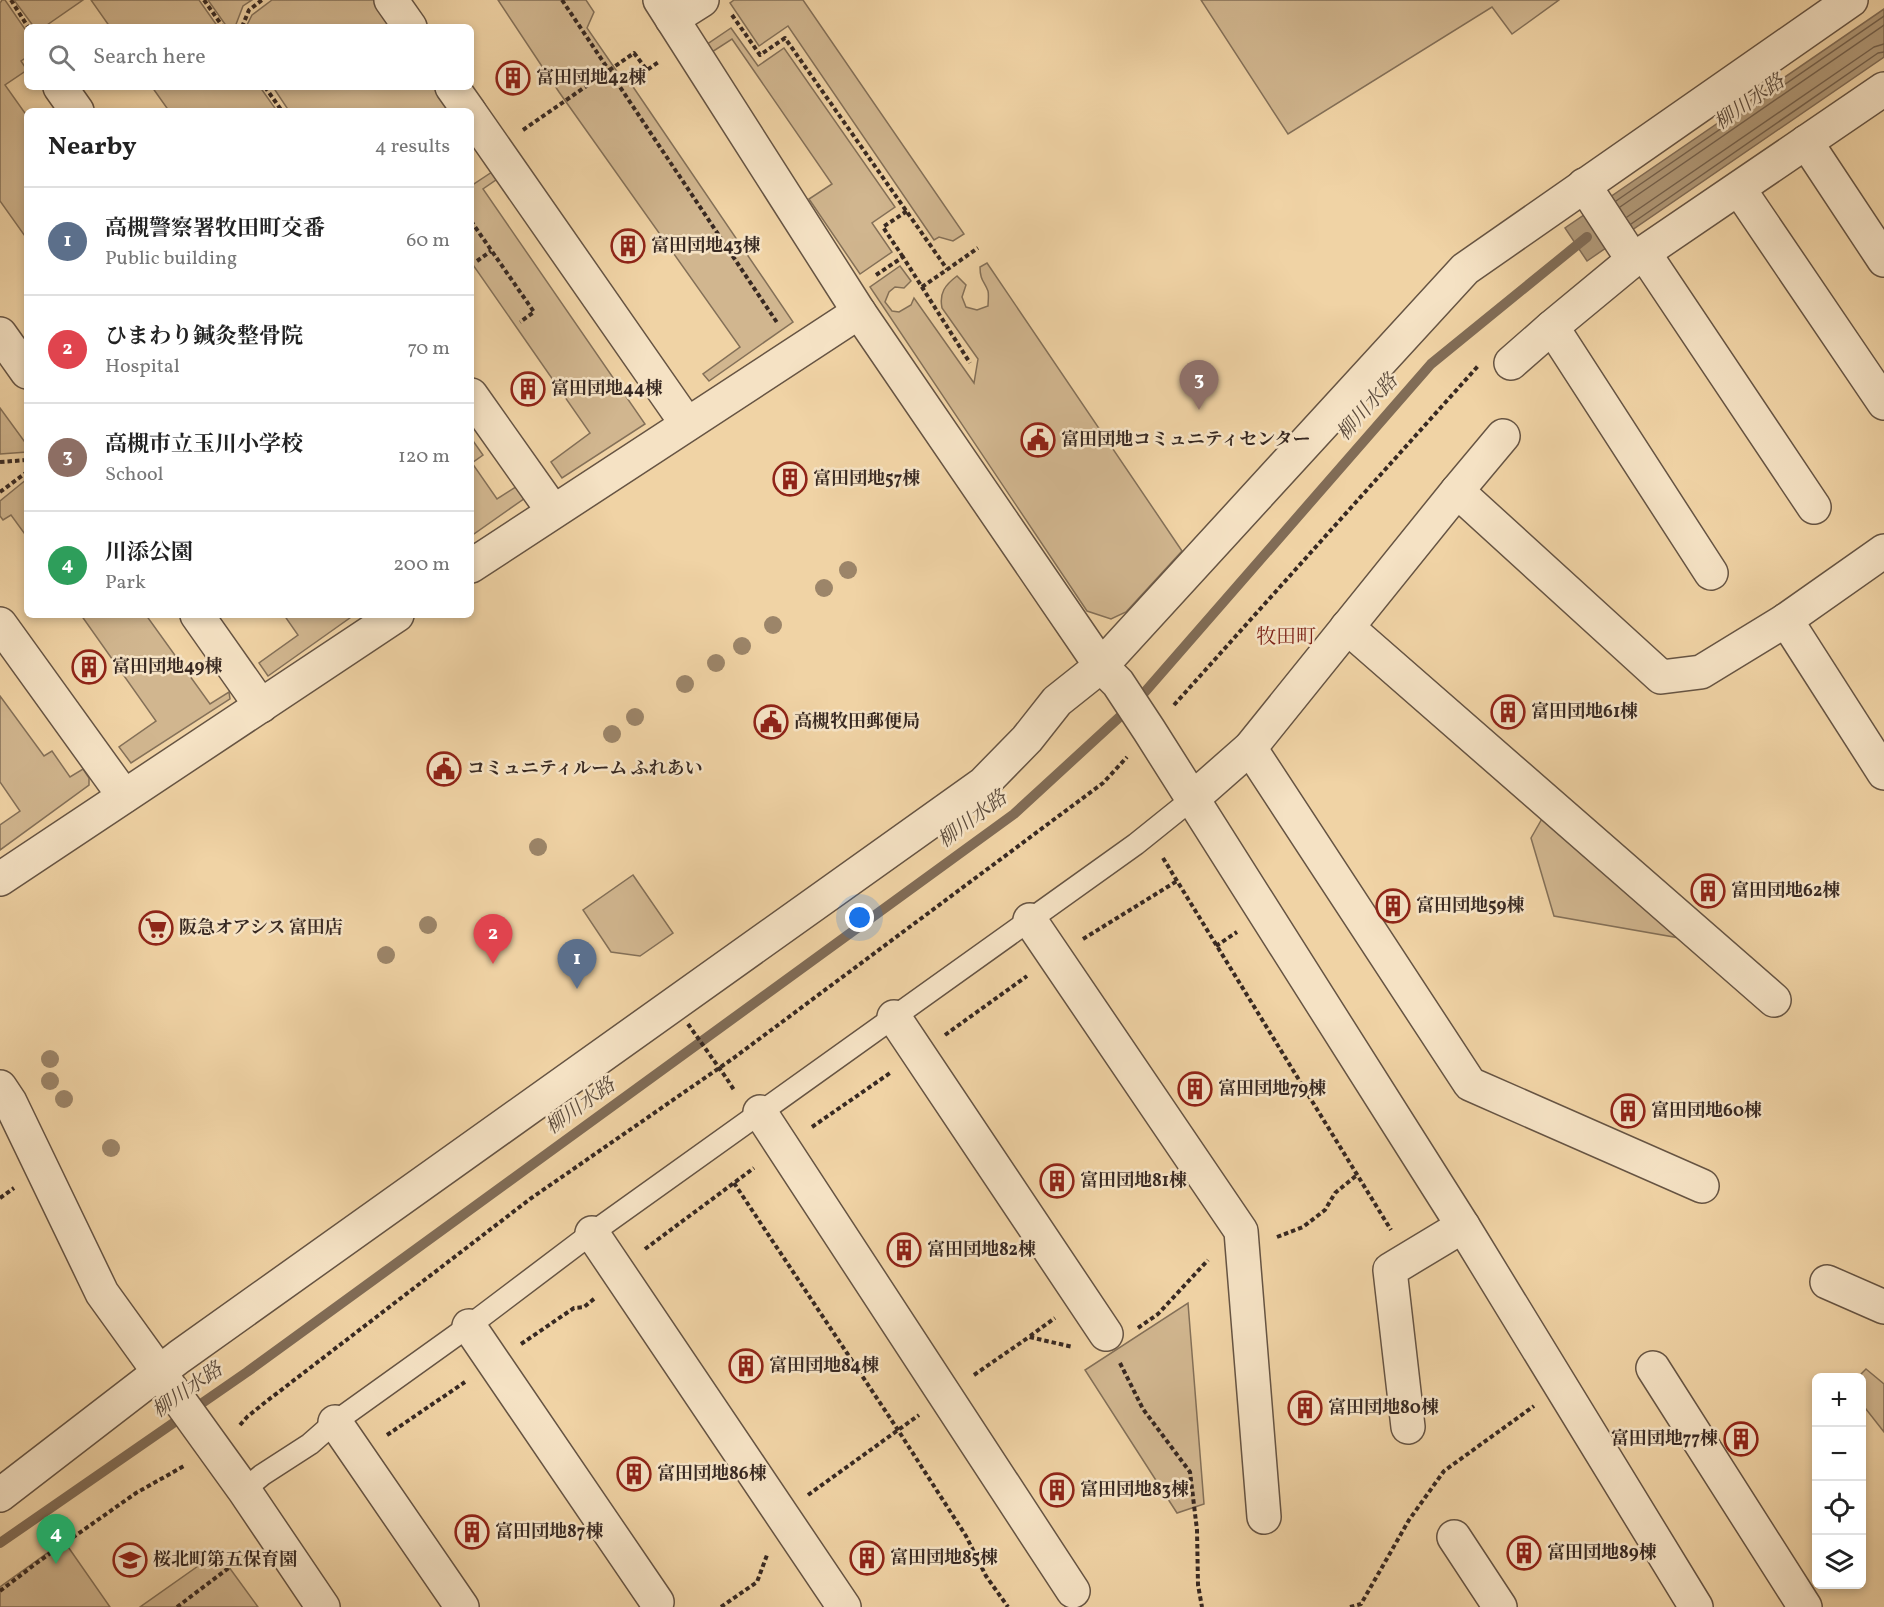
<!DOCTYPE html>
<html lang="en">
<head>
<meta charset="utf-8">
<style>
  :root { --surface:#fff; --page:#f2f2f2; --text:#222; --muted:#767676; --line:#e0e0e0; --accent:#0f766e }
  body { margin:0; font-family:Vollkorn,"Noto Serif JP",serif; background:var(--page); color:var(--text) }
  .controls { position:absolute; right:18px; bottom:18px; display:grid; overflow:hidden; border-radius:9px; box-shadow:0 3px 9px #0003 }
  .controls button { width:54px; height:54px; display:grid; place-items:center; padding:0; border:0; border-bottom:2px solid var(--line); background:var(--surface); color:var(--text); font:30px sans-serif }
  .you { position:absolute; left:860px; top:918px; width:21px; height:21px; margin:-15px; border:4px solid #fff; border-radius:50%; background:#1a73e8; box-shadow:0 0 0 9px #1a73e833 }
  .badge { display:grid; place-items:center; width:39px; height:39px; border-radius:50%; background:var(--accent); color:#fff; font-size:20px; font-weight:700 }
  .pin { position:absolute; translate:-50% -50px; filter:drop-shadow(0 2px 3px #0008) }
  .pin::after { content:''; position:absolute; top:32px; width:21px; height:18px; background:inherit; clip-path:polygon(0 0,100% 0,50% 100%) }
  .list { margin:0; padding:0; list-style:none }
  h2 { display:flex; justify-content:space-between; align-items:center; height:78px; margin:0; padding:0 24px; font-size:26px }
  h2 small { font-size:20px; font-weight:400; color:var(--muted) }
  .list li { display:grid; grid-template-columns:39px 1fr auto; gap:18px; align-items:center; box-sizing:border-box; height:108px; padding:0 24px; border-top:2px solid var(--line) }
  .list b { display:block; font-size:22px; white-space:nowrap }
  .list p { margin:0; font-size:20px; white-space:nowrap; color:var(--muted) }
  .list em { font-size:20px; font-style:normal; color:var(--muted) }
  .icon { flex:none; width:33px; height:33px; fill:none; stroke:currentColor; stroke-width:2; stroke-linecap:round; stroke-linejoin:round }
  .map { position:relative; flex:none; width:1884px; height:1607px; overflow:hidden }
  .search { position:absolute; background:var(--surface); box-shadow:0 3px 9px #0003; left:24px; top:24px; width:450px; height:66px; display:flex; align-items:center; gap:15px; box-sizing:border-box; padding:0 21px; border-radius:9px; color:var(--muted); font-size:22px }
  .panel { position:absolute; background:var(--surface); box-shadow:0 3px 9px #0003; left:24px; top:108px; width:450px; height:510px; border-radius:9px }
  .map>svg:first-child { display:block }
  .green { fill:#d1b68f; stroke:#847058; stroke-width:1.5 }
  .water { fill:#b19978; stroke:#816c56; stroke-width:1.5 }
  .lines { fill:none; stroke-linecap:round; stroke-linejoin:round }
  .shore { stroke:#74614d; stroke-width:1.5 }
  .stream { stroke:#816c56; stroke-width:10 }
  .service-casing { stroke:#665443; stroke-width:24 }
  .minor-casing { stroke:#665443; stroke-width:36 }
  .tertiary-casing { stroke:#665443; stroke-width:36 }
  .path { stroke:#382922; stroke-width:4; stroke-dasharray:4.5 3; stroke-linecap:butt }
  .service { stroke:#f5e2c4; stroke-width:21 }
  .minor { stroke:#f5e2c4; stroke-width:33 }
  .tertiary { stroke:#f5e2c4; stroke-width:33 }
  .path-bridge { stroke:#382922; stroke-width:4; stroke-dasharray:4.5 3; stroke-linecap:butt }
  .tree { fill:#9c8569 }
  .labels { text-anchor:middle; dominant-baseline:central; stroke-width:5; stroke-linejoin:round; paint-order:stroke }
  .poi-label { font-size:18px; font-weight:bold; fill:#382922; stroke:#f5e2c4; text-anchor:start }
  .water-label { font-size:20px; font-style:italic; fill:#5c4b3c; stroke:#f5e2c4 }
  .neighbourhood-label { font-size:20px; fill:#7a1f14; stroke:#f5e2c4 }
</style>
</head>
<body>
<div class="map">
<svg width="1884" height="1607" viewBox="0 0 1884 1607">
  <rect width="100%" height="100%" fill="#f0d3a5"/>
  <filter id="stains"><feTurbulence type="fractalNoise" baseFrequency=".00333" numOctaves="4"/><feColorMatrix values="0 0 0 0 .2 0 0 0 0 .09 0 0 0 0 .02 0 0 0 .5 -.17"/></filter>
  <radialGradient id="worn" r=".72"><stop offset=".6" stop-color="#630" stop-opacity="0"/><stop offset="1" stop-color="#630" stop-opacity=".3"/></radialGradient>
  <g class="green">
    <path d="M2 0H5L27 32V57L21 61 27 70 5 85 27 116V239L0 201V3Z"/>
    <path d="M14 0H83L44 27H34Z"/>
    <path d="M91 0H199L218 27H110Z"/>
    <path d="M208 0H252L243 6 235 27H227Z"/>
    <path d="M272 0H379L398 27H246L252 15Z"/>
    <path d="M498 0H586L594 12 587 28 618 73 625 75 793 322 709 381 703 374 740 347 559 92Z"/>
    <path d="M734 0H803L964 234 953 241 939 237 934 240 788 26 759 46 730 3Z"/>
    <path d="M1201 0H1559L1512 34 1492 7 1288 134Z"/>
    <path d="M731 28 758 66 784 48 895 207 872 223 892 252 860 274 809 199 832 184 732 39 712 52 706 45Z"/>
    <path d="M152 87H260L277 111H169Z"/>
    <path d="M273 87H440L457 111H289Z"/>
    <path d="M498 168 503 175 483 189 645 424 562 478 551 462 590 433 471 262V186Z"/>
    <path d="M987 263 1182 551 1126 612 1111 619 1087 611 870 287 900 266 911 281 904 288 895 287 889 292 885 302 892 311 899 312 911 305 914 298 974 383 978 359 942 308C939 293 945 285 957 276L966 285 962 297 966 307 977 310 988 306C988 302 989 295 988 291 984 281 980 280 980 267Z"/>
    <path d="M0 408 27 445V452L0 454Z"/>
    <path d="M471 438 483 455 472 463 497 499 522 483 528 496 471 536Z"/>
    <path d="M27 479V537L11 515 3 520 0 516V501Z"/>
    <path d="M81 615H146L210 704 229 692 230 699 131 763 119 747 156 721Z"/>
    <path d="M284 615H354L268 676 259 663 298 635Z"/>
    <path d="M0 696 44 756 52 751 70 777 83 769 89 778V785L0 850V825L20 811 0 782Z"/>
    <path d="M1547 810 1691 940 1554 916 1531 838Z"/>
    <path d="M633 875 673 933 640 956 611 952 583 910Z"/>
    <path d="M1188 1303 1204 1504 1177 1513 1085 1370Z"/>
    <path d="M1866 1369 1884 1384V1432L1862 1404V1378L1858 1377Z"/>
    <path d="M64 1541 110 1607H0V1587Z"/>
    <path d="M218 1552 258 1607H140Z"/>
  </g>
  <path class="water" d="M1884 9V57L1587 261 1565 228Z"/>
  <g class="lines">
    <g class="shore">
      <path d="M1616 201 1884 16"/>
      <path d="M1620 207 1884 25"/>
      <path d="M1627 217 1874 47 1884 44"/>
      <path d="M1631 224 1878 53 1884 52"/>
    </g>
    <path class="stream" d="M0 1543 247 1372 1014 814 1137 701 1431 364 1587 237"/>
    <g class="service-casing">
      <path id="service" d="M244 1490 262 1475 310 1444 335 1422 469 1326 592 1233 1136 844 1192 799"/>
    </g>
    <g class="minor-casing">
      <g id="minor">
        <path d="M391 0 410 27"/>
        <path d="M660 0 859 312 1101 666 1118 683 1149 730 1463 1226 1696 1607"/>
        <path d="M672 19 702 0"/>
        <path d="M60 87 77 111"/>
        <path d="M452 87 469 111"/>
        <path d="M471 114 687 424"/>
        <path d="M1806 142 1884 260"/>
        <path d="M1584 185 1633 260"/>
        <path d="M1739 189 1884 403"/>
        <path d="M1644 253 1814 507"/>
        <path d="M1552 327 1711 573"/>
        <path d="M0 334 27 372"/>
        <path d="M1511 363 1552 327 1633 260 1884 89"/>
        <path d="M471 395 553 511"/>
        <path d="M1457 491 1503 436"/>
        <path d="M471 566 859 312"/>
        <path d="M197 615 261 706"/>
        <path d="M1786 620 1884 773"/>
        <path d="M0 624 124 796"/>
        <path d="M1347 627 1774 1000"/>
        <path d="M1250 748 1470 1084 1702 1186"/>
        <path d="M1192 799 1250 748 1457 491 1661 677 1701 672 1786 620 1884 551"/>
        <path d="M0 879 397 615"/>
        <path d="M1030 920 1241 1231 1264 1517"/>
        <path d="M894 1017 1106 1334"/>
        <path d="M760 1112 1073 1591"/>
        <path d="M592 1233 844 1607"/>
        <path d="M1827 1282 1884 1307"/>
        <path d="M469 1326 657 1602"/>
        <path d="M1653 1368 1805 1607"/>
        <path d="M335 1422 462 1607"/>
        <path d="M1408 1427 1390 1270 1463 1226"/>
        <path d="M0 1495 179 1357 983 784 1027 739 1057 701 1101 666 1465 269 1851 0"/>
        <path d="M1454 1537 1500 1607"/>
      </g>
    </g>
    <g class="tertiary-casing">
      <path id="tertiary" d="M0 1087 10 1102 102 1293 244 1490 323 1607"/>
    </g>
    <g class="path">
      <path d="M11 0 28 27"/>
      <path d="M204 0 223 27"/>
      <path d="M562 0 778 324"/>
      <path d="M732 15 760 55 785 38 947 269"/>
      <path d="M242 27 249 10 262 0"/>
      <path d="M265 87 282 111"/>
      <path d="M523 130 634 53 647 70 660 61"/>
      <path d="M471 221 534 312 520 322"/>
      <path d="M903 257 883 227 907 211"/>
      <path d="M477 261 491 251"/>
      <path d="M876 275 903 257 970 363"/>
      <path d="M922 287 978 248"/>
      <path d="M0 462 27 460"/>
      <path d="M0 492 27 472"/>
      <path d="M1174 705 1478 366"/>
      <path d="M1163 858 1391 1230"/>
      <path d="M1083 939 1177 881"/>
      <path d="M1216 946 1237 932"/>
      <path d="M945 1035 1027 976"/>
      <path d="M727 1079 734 1090"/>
      <path d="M812 1127 890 1073"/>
      <path d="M734 1183 898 1430 966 1536 986 1576 1008 1607"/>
      <path d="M0 1198 14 1188"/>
      <path d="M1277 1237 1303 1227 1325 1210 1335 1193 1357 1175"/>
      <path d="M645 1249 754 1168"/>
      <path d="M1138 1328 1158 1314 1208 1260"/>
      <path d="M1030 1336 1055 1318"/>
      <path d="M521 1344 574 1308 584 1307 595 1298"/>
      <path d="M1120 1363 1143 1409 1190 1472 1197 1530 1198 1585 1202 1607"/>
      <path d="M974 1375 1029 1337 1073 1347"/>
      <path d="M240 1425 247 1417 263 1404 530 1199 735 1057 1103 783 1127 757"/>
      <path d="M387 1435 465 1382"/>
      <path d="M808 1495 919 1415"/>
      <path d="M0 1591 38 1562 136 1493 184 1466"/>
      <path d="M177 1607 247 1554"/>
      <path d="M721 1607 757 1582 767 1555"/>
      <path d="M1350 1607 1361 1604 1409 1520 1444 1471 1534 1406"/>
    </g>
    <use href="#service" class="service"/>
    <use href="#minor" class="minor"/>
    <use href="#tertiary" class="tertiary"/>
    <path class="path-bridge" d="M688 1024 727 1079"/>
  </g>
  <g class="tree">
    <circle cx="848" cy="570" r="9"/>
    <circle cx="824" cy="588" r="9"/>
    <circle cx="773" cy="625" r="9"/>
    <circle cx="742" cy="646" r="9"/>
    <circle cx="716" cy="663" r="9"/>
    <circle cx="685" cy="684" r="9"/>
    <circle cx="635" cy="717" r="9"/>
    <circle cx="612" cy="734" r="9"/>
    <circle cx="538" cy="847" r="9"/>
    <circle cx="428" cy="925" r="9"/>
    <circle cx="386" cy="955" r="9"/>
    <circle cx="50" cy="1059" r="9"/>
    <circle cx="50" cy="1081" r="9"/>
    <circle cx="64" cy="1099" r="9"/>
    <circle cx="111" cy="1148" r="9"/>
  </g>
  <defs>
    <g id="building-ring" transform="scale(1.725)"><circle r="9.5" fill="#f5e2c4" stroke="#8f2418" stroke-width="1.5"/><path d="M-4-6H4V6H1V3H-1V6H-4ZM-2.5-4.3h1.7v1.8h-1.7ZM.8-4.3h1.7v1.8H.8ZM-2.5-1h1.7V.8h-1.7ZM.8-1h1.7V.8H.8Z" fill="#8f2418"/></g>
    <g id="civic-ring" transform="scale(1.725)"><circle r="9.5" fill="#f5e2c4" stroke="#8f2418" stroke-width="1.5"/><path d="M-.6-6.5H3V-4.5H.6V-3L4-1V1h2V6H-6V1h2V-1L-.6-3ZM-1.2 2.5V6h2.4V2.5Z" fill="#8f2418"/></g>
    <g id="supermarket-ring" transform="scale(1.725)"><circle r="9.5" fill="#f5e2c4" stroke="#8f2418" stroke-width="1.5"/><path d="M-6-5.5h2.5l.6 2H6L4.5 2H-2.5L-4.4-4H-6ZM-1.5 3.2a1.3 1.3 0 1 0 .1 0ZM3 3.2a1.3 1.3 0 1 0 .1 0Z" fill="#8f2418"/></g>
    <g id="school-ring" transform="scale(1.725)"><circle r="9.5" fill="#f5e2c4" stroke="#8f2418" stroke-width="1.5"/><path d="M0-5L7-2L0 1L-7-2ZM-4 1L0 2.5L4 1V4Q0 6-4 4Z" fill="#8f2418"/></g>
  </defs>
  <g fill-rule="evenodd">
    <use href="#building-ring" x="513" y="78"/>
    <use href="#building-ring" x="628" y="246"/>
    <use href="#building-ring" x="528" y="389"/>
    <use href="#civic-ring" x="1038" y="440"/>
    <use href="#building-ring" x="790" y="479"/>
    <use href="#building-ring" x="89" y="667"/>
    <use href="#building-ring" x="1508" y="712"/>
    <use href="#civic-ring" x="771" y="722"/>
    <use href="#civic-ring" x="444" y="769"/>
    <use href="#building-ring" x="1708" y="891"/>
    <use href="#building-ring" x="1393" y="906"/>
    <use href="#supermarket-ring" x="156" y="928"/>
    <use href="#building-ring" x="1195" y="1089"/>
    <use href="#building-ring" x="1628" y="1111"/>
    <use href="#building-ring" x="1057" y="1181"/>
    <use href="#building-ring" x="904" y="1250"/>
    <use href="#building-ring" x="746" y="1366"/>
    <use href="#building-ring" x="1305" y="1408"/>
    <use href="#building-ring" x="1741" y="1439"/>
    <use href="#building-ring" x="634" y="1474"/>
    <use href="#building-ring" x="1057" y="1490"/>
    <use href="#building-ring" x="472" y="1532"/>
    <use href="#building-ring" x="1524" y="1553"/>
    <use href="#building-ring" x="867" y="1558"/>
    <use href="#school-ring" x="130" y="1560"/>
  </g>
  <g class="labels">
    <g class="poi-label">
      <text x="536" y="78">富田団地42棟</text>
      <text x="651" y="246">富田団地43棟</text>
      <text x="551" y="389">富田団地44棟</text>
      <text x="1061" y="440">富田団地コミュニティセンター</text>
      <text x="813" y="479">富田団地57棟</text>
      <text x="112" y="667">富田団地49棟</text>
      <text x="1531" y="712">富田団地61棟</text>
      <text x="794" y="722">高槻牧田郵便局</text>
      <text x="467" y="769">コミュニティルーム ふれあい</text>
      <text x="1731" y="891">富田団地62棟</text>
      <text x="1416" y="906">富田団地59棟</text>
      <text x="179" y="928">阪急オアシス 富田店</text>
      <text x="1218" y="1089">富田団地79棟</text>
      <text x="1651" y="1111">富田団地60棟</text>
      <text x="1080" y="1181">富田団地81棟</text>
      <text x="927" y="1250">富田団地82棟</text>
      <text x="769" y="1366">富田団地84棟</text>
      <text x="1328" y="1408">富田団地80棟</text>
      <text x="1718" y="1439" text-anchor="end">富田団地77棟</text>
      <text x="657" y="1474">富田団地86棟</text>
      <text x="1080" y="1490">富田団地83棟</text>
      <text x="495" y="1532">富田団地87棟</text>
      <text x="1547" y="1553">富田団地89棟</text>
      <text x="890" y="1558">富田団地85棟</text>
      <text x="153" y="1560">桜北町第五保育園</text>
    </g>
    <g class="water-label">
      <text transform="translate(1750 103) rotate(-35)">柳川水路</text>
      <text transform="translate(1368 408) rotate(-49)">柳川水路</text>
      <text transform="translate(973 820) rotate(-37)">柳川水路</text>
      <text transform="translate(581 1107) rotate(-36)">柳川水路</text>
      <text transform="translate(188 1391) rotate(-35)">柳川水路</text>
    </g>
    <g class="neighbourhood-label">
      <text x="1286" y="638">牧田町</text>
    </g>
  </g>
  <rect width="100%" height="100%" filter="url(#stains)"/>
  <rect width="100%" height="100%" fill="url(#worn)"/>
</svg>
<div class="controls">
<button>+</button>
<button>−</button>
<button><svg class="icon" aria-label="locate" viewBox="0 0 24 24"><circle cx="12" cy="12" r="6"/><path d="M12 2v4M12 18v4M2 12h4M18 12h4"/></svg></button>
<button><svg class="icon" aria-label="layers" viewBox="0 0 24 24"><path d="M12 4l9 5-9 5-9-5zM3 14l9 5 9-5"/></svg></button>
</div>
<div class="you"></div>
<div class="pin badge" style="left:577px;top:989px;background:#5c6f8a">1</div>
<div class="pin badge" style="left:493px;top:964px;background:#e0444e">2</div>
<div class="pin badge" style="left:1199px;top:410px;background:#8d6e63">3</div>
<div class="pin badge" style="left:56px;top:1564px;background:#2e9e5b">4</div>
<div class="search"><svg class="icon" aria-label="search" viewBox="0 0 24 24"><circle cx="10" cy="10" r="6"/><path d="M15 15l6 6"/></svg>Search here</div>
<section class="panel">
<h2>Nearby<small>4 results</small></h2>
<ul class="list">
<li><span class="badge" style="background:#5c6f8a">1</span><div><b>高槻警察署牧田町交番</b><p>Public building</p></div><em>60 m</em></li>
<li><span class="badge" style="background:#e0444e">2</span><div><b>ひまわり鍼灸整骨院</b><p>Hospital</p></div><em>70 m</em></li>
<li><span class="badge" style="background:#8d6e63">3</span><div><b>高槻市立玉川小学校</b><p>School</p></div><em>120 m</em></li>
<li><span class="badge" style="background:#2e9e5b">4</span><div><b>川添公園</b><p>Park</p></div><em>200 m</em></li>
</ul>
</section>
</div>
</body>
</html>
